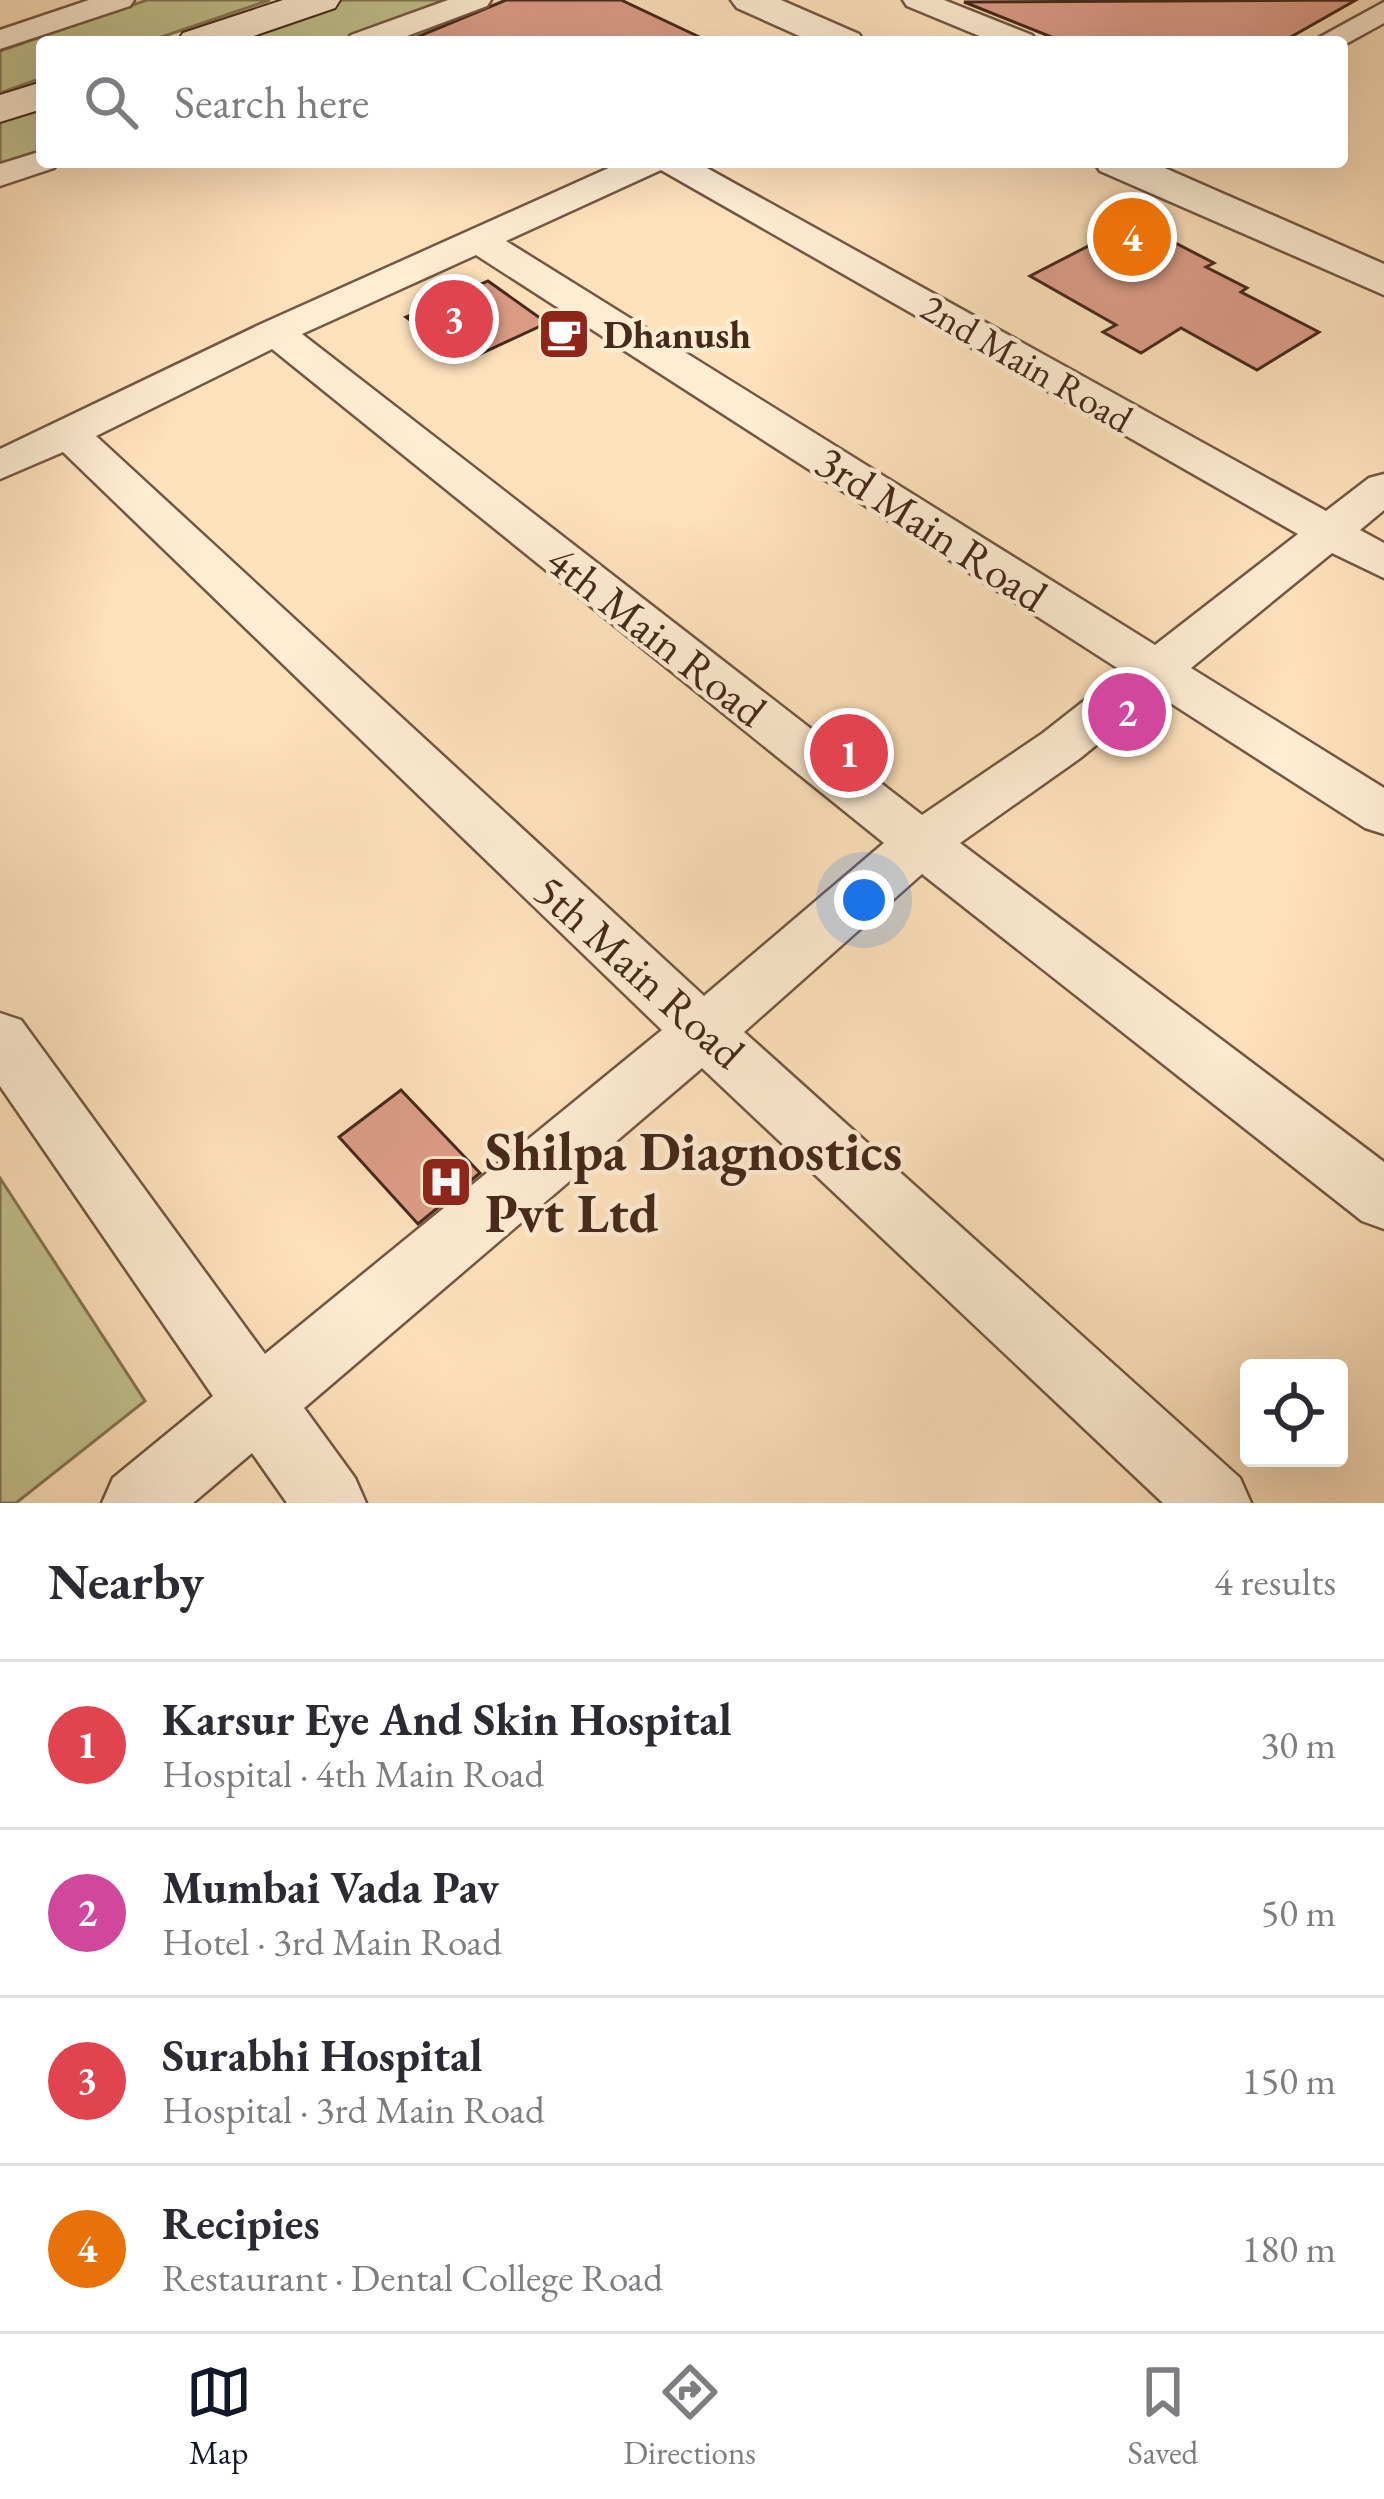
<!DOCTYPE html>
<html lang="en">
<head>
<meta charset="utf-8">
<style>
  :root { --surface:#fff; --page:#f2f2f3; --text:#2b2b33; --muted:#7c7c81; --line:#e1e1e2; --accent:#111827 }
  body { margin:0; font-family:"EB Garamond",serif; background:var(--page); color:var(--text) }
  .controls { position:absolute; right:36px; bottom:36px; display:grid; overflow:hidden; border-radius:12px; box-shadow:0 12px 48px #0002 }
  .controls button { width:108px; height:108px; display:grid; place-items:center; padding:0; border:0; border-bottom:3px solid var(--line); background:var(--surface); color:var(--text); font:60px sans-serif }
  .you { position:absolute; left:864px; top:900px; width:42px; height:42px; margin:-30px; border:9px solid #fff; border-radius:50%; background:#1a73e8; box-shadow:0 0 0 18px #1a73e833 }
  .badge { display:grid; place-items:center; width:78px; height:78px; border-radius:50%; background:var(--accent); color:#fff; font-size:39px; font-weight:700 }
  .pin { position:absolute; translate:-50% -50%; border:6px solid #fff; box-shadow:0 3px 12px #0006 }
  .list { margin:0; padding:0; list-style:none }
  h2 { display:flex; justify-content:space-between; align-items:center; height:156px; margin:0; padding:0 48px; font-size:51px }
  h2 small { font-size:39px; font-weight:400; color:var(--muted) }
  .list li { display:grid; grid-template-columns:78px 1fr auto; gap:36px; align-items:center; box-sizing:border-box; height:168px; padding:0 48px; border-top:3px solid var(--line) }
  .list b { display:block; font-size:45px; white-space:nowrap }
  .list p { margin:0; font-size:39px; white-space:nowrap; color:var(--muted) }
  .list em { font-size:39px; font-style:normal; color:var(--muted) }
  .icon { flex:none; width:66px; height:66px; fill:none; stroke:currentColor; stroke-width:2; stroke-linecap:round; stroke-linejoin:round }
  .map { position:relative; flex:none; width:1384px; height:1503px; overflow:hidden }
  .search { position:absolute; background:var(--surface); box-shadow:0 12px 48px #0002; left:36px; right:36px; top:36px; height:132px; display:flex; align-items:center; gap:30px; box-sizing:border-box; padding:0 42px; border-radius:12px; color:var(--muted); font-size:45px }
  .sheet { height:828px; background:var(--surface) }
  nav { display:flex; justify-content:space-around; align-items:center; box-sizing:border-box; height:168px; border-top:3px solid var(--line); background:var(--surface); font-size:33px; color:var(--muted) }
  nav a { display:grid; justify-items:center; gap:6px }
  nav .on { color:var(--accent) }
  .map>svg:first-child { display:block }
  .green { fill:#c3c28f; stroke:#847655; stroke-width:3 }
  .building { fill:#dd9d88; stroke:#46291b; stroke-width:3 }
  .lines { fill:none; stroke-linecap:round; stroke-linejoin:round }
  .minor-casing { stroke:#745743; stroke-width:5 }
  .tertiary-casing { stroke:#745743; stroke-width:5 }
  .secondary-casing { stroke:#46291b; stroke-width:4 }
  .minor { fill:#feecd3; fill-rule:evenodd }
  .tertiary { fill:#feecd3; fill-rule:evenodd }
  .secondary { fill:#feecd3; fill-rule:evenodd }
  .labels { text-anchor:middle; dominant-baseline:central; stroke-width:9; stroke-linejoin:round; paint-order:stroke }
  .far-poi-label { font-size:39px; font-weight:bold; fill:#46291b; stroke:#feecd3; text-anchor:start }
  .far-street-label { font-size:39px; fill:#46291b; stroke:#feecd3 }
  .street-label { font-size:45px; fill:#46291b; stroke:#feecd3 }
  .near-poi-label { font-size:54px; font-weight:bold; fill:#46291b; stroke:#feecd3; text-anchor:start }
</style>
</head>
<body>
<div class="map">
<svg width="1384" height="1503" viewBox="0 0 1384 1503">
  <rect width="100%" height="100%" fill="#fee2bc"/>
  <filter id="stains"><feTurbulence type="fractalNoise" baseFrequency=".00167" numOctaves="4"/><feColorMatrix values="0 0 0 0 .2 0 0 0 0 .09 0 0 0 0 .02 0 0 0 .5 -.17"/></filter>
  <radialGradient id="worn" r=".72"><stop offset=".6" stop-color="#630" stop-opacity="0"/><stop offset="1" stop-color="#630" stop-opacity=".3"/></radialGradient>
  <g class="green">
    <path d="M147 0H270L147 42H42V78L0 93V51Z"/>
    <path d="M319 0H459L346 42H199Z"/>
    <path d="M42 97V155L0 171V111Z"/>
    <path d="M0 1178 145 1401 16 1503H0Z"/>
  </g>
  <g class="building">
    <path d="M506 0H621L710 42H405Z"/>
    <path d="M1356 0 1282 42H1064L964 2Z"/>
    <path d="M1135 222 1214 263 1206 267 1247 288 1241 292 1319 332 1257 370 1181 328 1141 353 1103 332 1116 325 1030 276Z"/>
    <path d="M488 281 547 323 465 361 406 317Z"/>
    <path d="M401 1090 480 1173 418 1224 339 1137Z"/>
  </g>
  <g class="lines">
    <g class="minor-casing">
      <g id="minor">
        <path d="M89 0H134L130 6 0 49V30Z"/>
        <path d="M448 0H491L487 6 391 42H346L351 35Z"/>
        <path d="M903 0H944L1032 35 1037 42H994L907 6Z"/>
        <path d="M1384 2V23L1342 46V42H1311Z"/>
        <path d="M42 151V162H59L54 168 0 186V164Z"/>
        <path d="M622 162H696L1326 511 1369 478 1384 474V510L1360 530 1384 543V578L1332 553 1191 668 1384 788V834L1365 828 1158 695 1079 759 960 843 1384 1162V1229L1362 1221 922 874 744 1032 1240 1478 1251 1503H1163L702 1068 304 1408 355 1478 366 1503H287L252 1453 193 1503H102L113 1478 213 1396 0 1086V1013L21 1020 265 1354 662 1030 63 452 0 479V449L261 324ZM661 170 1298 534 1155 645 506 241ZM476 255 1122 671 1043 733 922 815 302 334ZM272 349 884 843 704 996 96 436Z"/>
      </g>
    </g>
    <g class="tertiary-casing">
      <g id="tertiary">
        <path d="M731 0H781L859 34 864 42H813L737 8Z"/>
        <path d="M1094 162H1151L1384 264V295L1100 171Z"/>
      </g>
    </g>
    <g class="secondary-casing">
      <g id="secondary">
        <path d="M283 0H340L335 8 236 42H177L183 33Z"/>
        <path d="M42 82V109L0 122V95Z"/>
      </g>
    </g>
    <use href="#minor" class="minor"/>
    <use href="#tertiary" class="tertiary"/>
    <use href="#secondary" class="secondary"/>
  </g>
  <defs>
    <g id="cafe-square" transform="scale(2.7)"><rect x="-9" y="-9" width="18" height="18" rx="4" fill="#8f2418" stroke="#feecd3"/><path d="M-5.5-4.5H6V0H3Q3 3.5 0 3.5H-2.5Q-5.5 3.5-5.5 0ZM3-3.2v2h1.7v-2ZM-6 4.5H4V6H-6Z" fill="#fff"/></g>
    <g id="hospital-square" transform="scale(2.7)"><rect x="-9" y="-9" width="18" height="18" rx="4" fill="#8f2418" stroke="#feecd3"/><path d="M-5-5h3v3.5h4V-5h3V5h-3V1.5h-4V5h-3Z" fill="#fff"/></g>
  </defs>
  <g fill-rule="evenodd">
    <use href="#cafe-square" x="564" y="334"/>
    <use href="#hospital-square" x="446" y="1182"/>
  </g>
  <g class="labels">
    <g class="far-poi-label">
      <text x="603" y="334">Dhanush</text>
    </g>
    <g class="far-street-label">
      <text transform="translate(1027 363) rotate(30)">2nd Main Road</text>
    </g>
    <g class="street-label">
      <text transform="translate(932 528) rotate(33)">3rd Main Road</text>
      <text transform="translate(657 635) rotate(38)">4th Main Road</text>
      <text transform="translate(640 971) rotate(42)">5th Main Road</text>
    </g>
    <g class="near-poi-label">
      <text x="485" y="1151">Shilpa Diagnostics<tspan x="485" dy="62">Pvt Ltd</tspan></text>
    </g>
  </g>
  <rect width="100%" height="100%" filter="url(#stains)"/>
  <rect width="100%" height="100%" fill="url(#worn)"/>
</svg>
<div class="controls">
<button><svg class="icon" aria-label="locate" viewBox="0 0 24 24"><circle cx="12" cy="12" r="6"/><path d="M12 2v4M12 18v4M2 12h4M18 12h4"/></svg></button>
</div>
<div class="you"></div>
<div class="pin badge" style="left:849px;top:753px;background:#e0444e">1</div>
<div class="pin badge" style="left:1127px;top:712px;background:#d1479c">2</div>
<div class="pin badge" style="left:454px;top:319px;background:#e0444e">3</div>
<div class="pin badge" style="left:1132px;top:237px;background:#e8710a">4</div>
<div class="search"><svg class="icon" aria-label="search" viewBox="0 0 24 24"><circle cx="10" cy="10" r="6"/><path d="M15 15l6 6"/></svg>Search here</div>
</div>
<section class="sheet">
<h2>Nearby<small>4 results</small></h2>
<ul class="list">
<li><span class="badge" style="background:#e0444e">1</span><div><b>Karsur Eye And Skin Hospital</b><p>Hospital · 4th Main Road</p></div><em>30 m</em></li>
<li><span class="badge" style="background:#d1479c">2</span><div><b>Mumbai Vada Pav</b><p>Hotel · 3rd Main Road</p></div><em>50 m</em></li>
<li><span class="badge" style="background:#e0444e">3</span><div><b>Surabhi Hospital</b><p>Hospital · 3rd Main Road</p></div><em>150 m</em></li>
<li><span class="badge" style="background:#e8710a">4</span><div><b>Recipies</b><p>Restaurant · Dental College Road</p></div><em>180 m</em></li>
</ul>
</section>
<nav>
<a class="on"><svg class="icon" aria-label="map" viewBox="0 0 24 24"><path d="M3 6l6-2 6 2 6-2v14l-6 2-6-2-6 2zM9 4v14M15 6v14"/></svg>Map</a>
<a><svg class="icon" aria-label="directions" viewBox="0 0 24 24"><path d="M12 3l9 9-9 9-9-9zM9 14v-3h6M13 9l2 2-2 2"/></svg>Directions</a>
<a><svg class="icon" aria-label="saved" viewBox="0 0 24 24"><path d="M7 4h10v16l-5-4-5 4z"/></svg>Saved</a>
</nav>
</body>
</html>
